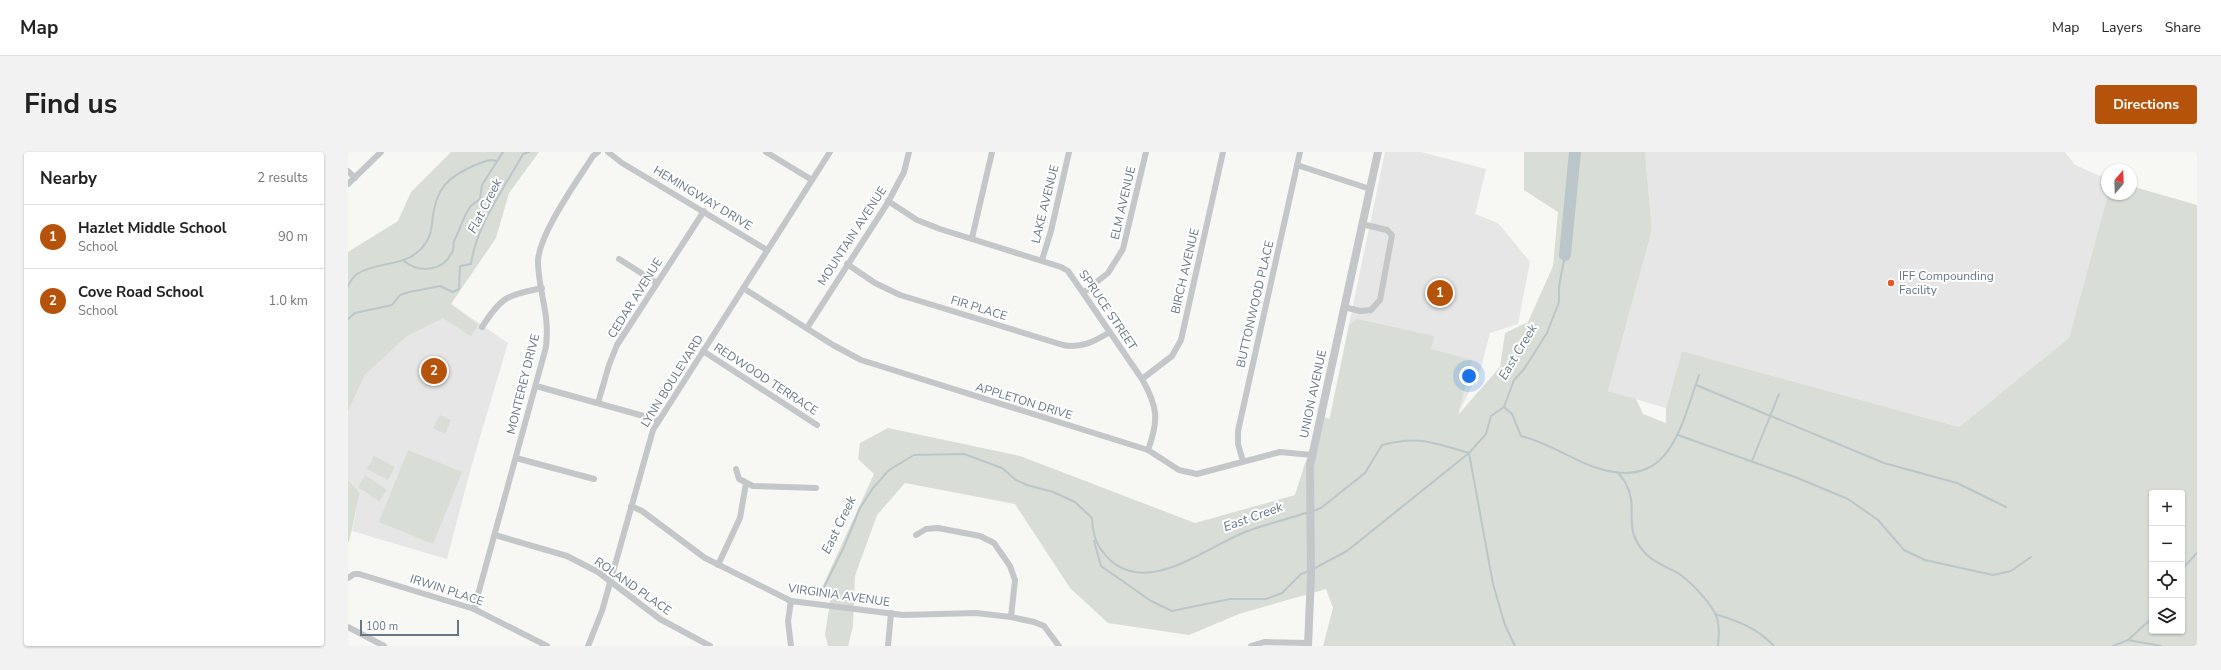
<!DOCTYPE html>
<html lang="en">
<head>
<meta charset="utf-8">
<style>
  :root { --surface:#fff; --page:#f2f2f2; --text:#222; --muted:#767676; --line:#e0e0e0; --accent:#b45309 }
  body { margin:0; font-family:"Nunito Sans",sans-serif; background:var(--page); color:var(--text) }
  .controls { position:absolute; right:12px; bottom:12px; display:grid; overflow:hidden; border-radius:4px; box-shadow:0 1px 3px #0004 }
  .controls button { width:36px; height:36px; display:grid; place-items:center; padding:0; border:0; border-bottom:1px solid var(--line); background:var(--surface); color:var(--text); font:20px sans-serif }
  .compass { position:absolute; left:1753px; top:12px; width:36px; height:36px; border-radius:50%; background:var(--surface); box-shadow:0 1px 3px #0004; rotate:19deg }
  .scale { position:absolute; left:12px; bottom:10px; width:99px; box-sizing:border-box; padding-left:4px; border:2px solid #667785; border-top:0; font-size:11px; line-height:14px; white-space:nowrap; color:#667785; -webkit-text-stroke:3px #fff; paint-order:stroke }
  .you { position:absolute; left:1121px; top:224px; width:14px; height:14px; margin:-10px; border:3px solid #fff; border-radius:50%; background:#1a73e8; box-shadow:0 0 0 6px #1a73e833 }
  .badge { display:grid; place-items:center; width:26px; height:26px; border-radius:50%; background:var(--accent); color:#fff; font-size:13px; font-weight:700 }
  .pin { position:absolute; translate:-50% -50%; border:2px solid #fff; box-shadow:0 1px 4px #0006 }
  .list { margin:0; padding:0; list-style:none }
  h2 { display:flex; justify-content:space-between; align-items:center; height:52px; margin:0; padding:0 16px; font-size:17px }
  h2 small { font-size:13px; font-weight:400; color:var(--muted) }
  .list li { display:grid; grid-template-columns:26px 1fr auto; gap:12px; align-items:center; box-sizing:border-box; height:64px; padding:0 16px; border-top:1px solid var(--line) }
  .list b { display:block; font-size:15px; white-space:nowrap }
  .list p { margin:0; font-size:13px; white-space:nowrap; color:var(--muted) }
  .list em { font-size:13px; font-style:normal; color:var(--muted) }
  .icon { flex:none; width:22px; height:22px; fill:none; stroke:currentColor; stroke-width:2; stroke-linecap:round; stroke-linejoin:round }
  .map { position:relative; flex:none; width:1849px; height:494px; overflow:hidden; border-radius:4px }
  header { display:flex; align-items:center; gap:24px; box-sizing:border-box; height:56px; padding:0 20px; background:var(--surface); border-bottom:1px solid var(--line) }
  header strong { font-size:19px }
  nav { display:flex; gap:22px; margin-inline-start:auto; font-size:14px }
  .intro { display:flex; align-items:center; justify-content:space-between; box-sizing:border-box; height:96px; padding:0 24px }
  h1 { margin:0; font-size:28px }
  .button { padding:10px 18px; border-radius:4px; background:var(--accent); color:#fff; font-size:14px; font-weight:700 }
  main { display:flex; gap:24px; padding:0 24px }
  aside { flex:1; background:var(--surface); border-radius:4px; box-shadow:0 1px 3px #0004 }
  .map>svg:first-child { display:block }
  .built { fill:#e5e6e5 }
  .green { fill:#d8ded5; fill-rule:evenodd }
  .lines { fill:none; stroke-linecap:round; stroke-linejoin:round }
  .stream { stroke:#bac6ca; stroke-width:2 }
  .river { stroke:#bac6ca; stroke-width:12 }
  .minor { stroke:#c3c7ca; stroke-width:6 }
  .tertiary { stroke:#c3c7ca; stroke-width:8 }
  .poi-dot { fill:#e45528; stroke:#fff; stroke-width:1.5 }
  .labels { text-anchor:middle; dominant-baseline:central; stroke-width:4; stroke-linejoin:round; paint-order:stroke }
  .street-label { font-size:12px; fill:#667785; stroke:#fff }
  .poi-label { font-size:12px; fill:#667785; stroke:#fff; text-anchor:start }
  .water-label { font-size:13px; font-style:italic; fill:#627881; stroke:#fff }
</style>
</head>
<body>
<header>
<strong>Map</strong>
<nav><a>Map</a><a>Layers</a><a>Share</a></nav>
</header>
<div class="intro"><h1>Find us</h1><a class="button">Directions</a></div>
<main>
<aside>
<h2>Nearby<small>2 results</small></h2>
<ul class="list">
<li><span class="badge">1</span><div><b>Hazlet Middle School</b><p>School</p></div><em>90 m</em></li>
<li><span class="badge">2</span><div><b>Cove Road School</b><p>School</p></div><em>1.0 km</em></li>
</ul>
</aside>
<div class="map">
<svg width="1849" height="494" viewBox="0 0 1849 494">
  <rect width="100%" height="100%" fill="#f7f7f4"/>
  <g class="built">
    <path d="M1037 0H1073L1138 17 1127 62 1150 71 1182 110 1170 172 1142 181 1133 216 1109 264 981 268Z"/>
    <path d="M1297 0H1717L1727 13 1759 27 1760 42 1721 186 1611 275 1334 199 1318 256 1260 239 1304 78Z"/>
    <path d="M103 152 160 191 124 312 99 407 4 379 12 341 0 328V259L17 223 59 184Z"/>
  </g>
  <g class="green">
    <path d="M103 0H191L161 41 148 86 103 152 130 173 123 184 95 166 59 184 17 223 0 259V100L50 69 63 40Z"/>
    <path d="M1176 0H1297L1304 78 1260 239 1288 247 1295 262 1318 271V256L1334 199 1611 275 1721 186 1760 42H1783V34L1849 53V494H975L985 456 978 437 891 462 841 483 760 471 722 436 667 352 557 331 529 363 507 424 505 474 500 494H480L477 482 484 439 473 438 526 322 510 307 512 291 540 276 672 304 847 371 947 343 972 264 982 267 1001 173 1009 167 1086 184 1083 197 1124 208 1110 263 1152 215 1157 181 1180 170 1205 114 1210 60 1176 38ZM1804 341H1834V479H1804Z"/>
    <path d="M92 263 103 268 97 282 85 276Z"/>
    <path d="M60 298 114 320 85 392 31 370Z"/>
    <path d="M26 304 47 315 40 328 19 317Z"/>
    <path d="M17 323 39 338 31 349 10 335Z"/>
    <path d="M0 328 12 341 1 390H0Z"/>
  </g>
  <g class="lines">
    <g class="stream">
      <path d="M56 109C72 122 97 119 105 98 106 95 105 92 106 89 112 78 115 65 122 55 125 51 129 50 132 47L134 33 155 0"/>
      <path d="M0 134C2 130 5 125 9 122 32 107 61 118 79 89 84 81 84 72 85 63 89 35 101 25 125 14 132 11 142 6 148 9"/>
      <path d="M0 167 7 161 44 153 52 143 61 140 92 134 105 140 111 137 112 114 123 112C128 74 157 35 175 2L181 0"/>
      <path d="M1348 233 1536 311 1609 331 1658 355"/>
      <path d="M1156 255 1164 262 1173 284C1199 290 1221 306 1246 315 1321 341 1332 278 1351 223"/>
      <path d="M1330 283 1447 325 1500 347 1530 368 1556 398 1577 408 1645 423 1663 419 1683 405"/>
      <path d="M1404 309 1431 242"/>
      <path d="M1269 320C1272 323 1276 327 1278 332 1292 358 1272 376 1299 403 1307 411 1319 415 1330 421 1343 430 1359 447 1367 461 1372 471 1371 483 1370 494"/>
      <path d="M965 359 973 356 1017 321 1034 293C1071 283 1085 291 1121 301L1138 282 1143 264 1156 255 1166 228 1176 217 1199 181 1211 150V134L1217 103"/>
      <path d="M746 389 753 414 803 449 824 459 882 447H918L934 441 953 422 961 419"/>
      <path d="M965 417 999 399 1121 301 1145 432 1157 473 1167 494"/>
      <path d="M1834 417 1849 401"/>
      <path d="M475 444 477 433 496 395 512 356 525 336 541 318 566 303 616 302 654 316 668 328 679 333 705 340 727 350 744 366C745 384 748 394 761 407 800 444 857 396 897 380 918 372 940 367 961 360"/>
      <path d="M1367 462C1390 469 1409 476 1426 494"/>
      <path d="M1780 488 1813 494"/>
      <path d="M1765 494 1780 488 1804 466"/>
    </g>
    <path class="river" d="M1217 103 1227 0"/>
    <g class="minor">
      <path d="M260 0 274 11 419 98"/>
      <path d="M418 0 464 28"/>
      <path d="M949 13 1022 37"/>
      <path d="M0 19 7 26"/>
      <path d="M0 32 33 0"/>
      <path d="M540 49 569 68 592 77 713 115 720 119 794 227C810 255 811 268 800 298"/>
      <path d="M624 86 644 0"/>
      <path d="M271 107 309 131"/>
      <path d="M694 108 703 79 721 0"/>
      <path d="M499 112 527 131 552 143 715 193C733 197 747 189 762 180"/>
      <path d="M395 136 485 193 513 208 800 298 831 318 849 322 932 300 964 303"/>
      <path d="M736 140 760 121 775 97 798 0"/>
      <path d="M996 155 1012 159 1023 158 1032 148 1044 83 1039 78 1014 72"/>
      <path d="M134 175C154 144 158 144 194 136"/>
      <path d="M459 176 539 52 556 20 561 0"/>
      <path d="M355 199 469 273"/>
      <path d="M794 227 824 204 833 188 875 0"/>
      <path d="M188 234 310 268"/>
      <path d="M250 251 261 213 269 193 356 59"/>
      <path d="M168 306 246 327"/>
      <path d="M895 309 890 292V279L952 0"/>
      <path d="M388 317 391 327 405 334 468 336"/>
      <path d="M283 354 294 359 357 406 443 449 555 463 628 461 663 465 686 470 696 474 711 494"/>
      <path d="M147 383 219 404 250 420 312 467 362 494"/>
      <path d="M568 383 578 377 590 376 632 384 646 391 662 414 667 428 663 465"/>
      <path d="M370 413 392 366 398 331"/>
      <path d="M0 426 6 422H11L126 457 199 494"/>
      <path d="M443 449 440 469 443 494"/>
      <path d="M126 457 198 195C202 161 191 142 190 111 189 84 230 28 245 4L250 0"/>
      <path d="M0 475 36 494"/>
      <path d="M240 494 254 459 305 278 482 0"/>
      <path d="M540 494 543 461"/>
      <path d="M903 494 916 490 960 491"/>
    </g>
    <path class="tertiary" d="M960 494 963 423 962 314 1030 0"/>
  </g>
  <circle class="poi-dot" cx="1543" cy="131" r="4"/>
  <g class="labels">
    <g class="street-label">
      <text transform="translate(355 46) rotate(31)">HEMINGWAY DRIVE</text>
      <text transform="translate(775 51) rotate(-77)">ELM AVENUE</text>
      <text transform="translate(697 52) rotate(-76)">LAKE AVENUE</text>
      <text transform="translate(504 84) rotate(-57)">MOUNTAIN AVENUE</text>
      <text transform="translate(837 119) rotate(-77)">BIRCH AVENUE</text>
      <text transform="translate(287 146) rotate(-58)">CEDAR AVENUE</text>
      <text transform="translate(907 152) rotate(-77)">BUTTONWOOD PLACE</text>
      <text transform="translate(631 156) rotate(17)">FIR PLACE</text>
      <text transform="translate(760 158) rotate(56)">SPRUCE STREET</text>
      <text transform="translate(418 227) rotate(33)">REDWOOD TERRACE</text>
      <text transform="translate(324 229) rotate(-58)">LYNN BOULEVARD</text>
      <text transform="translate(175 232) rotate(-76)">MONTEREY DRIVE</text>
      <text transform="translate(965 242) rotate(-78)">UNION AVENUE</text>
      <text transform="translate(676 249) rotate(17)">APPLETON DRIVE</text>
      <text transform="translate(285 434) rotate(35)">ROLAND PLACE</text>
      <text transform="translate(99 438) rotate(18)">IRWIN PLACE</text>
      <text transform="translate(491 443) rotate(8)">VIRGINIA AVENUE</text>
    </g>
    <g class="poi-label">
      <text x="1551" y="124">IFF Compounding<tspan x="1551" dy="14">Facility</tspan></text>
    </g>
    <g class="water-label">
      <text transform="translate(137 54) rotate(-63)">Flat Creek</text>
      <text transform="translate(1170 200) rotate(-59)">East Creek</text>
      <text transform="translate(905 365) rotate(-20)">East Creek</text>
      <text transform="translate(491 373) rotate(-64)">East Creek</text>
    </g>
  </g>
</svg>
<div class="controls">
<button>+</button>
<button>−</button>
<button><svg class="icon" aria-label="locate" viewBox="0 0 24 24"><circle cx="12" cy="12" r="6"/><path d="M12 2v4M12 18v4M2 12h4M18 12h4"/></svg></button>
<button><svg class="icon" aria-label="layers" viewBox="0 0 24 24"><path d="M12 4l9 5-9 5-9-5zM3 14l9 5 9-5"/></svg></button>
</div>
<svg class="compass" viewBox="-18 -18 36 36"><path d="M0-13l5 13h-10z" fill="#e53935"/><path d="M0 13l5-13h-10z" fill="#767676"/></svg>
<div class="scale">100 m</div>
<div class="you"></div>
<div class="pin badge" style="left:1092px;top:141px">1</div>
<div class="pin badge" style="left:86px;top:219px">2</div>
</div>
</main>
</body>
</html>
